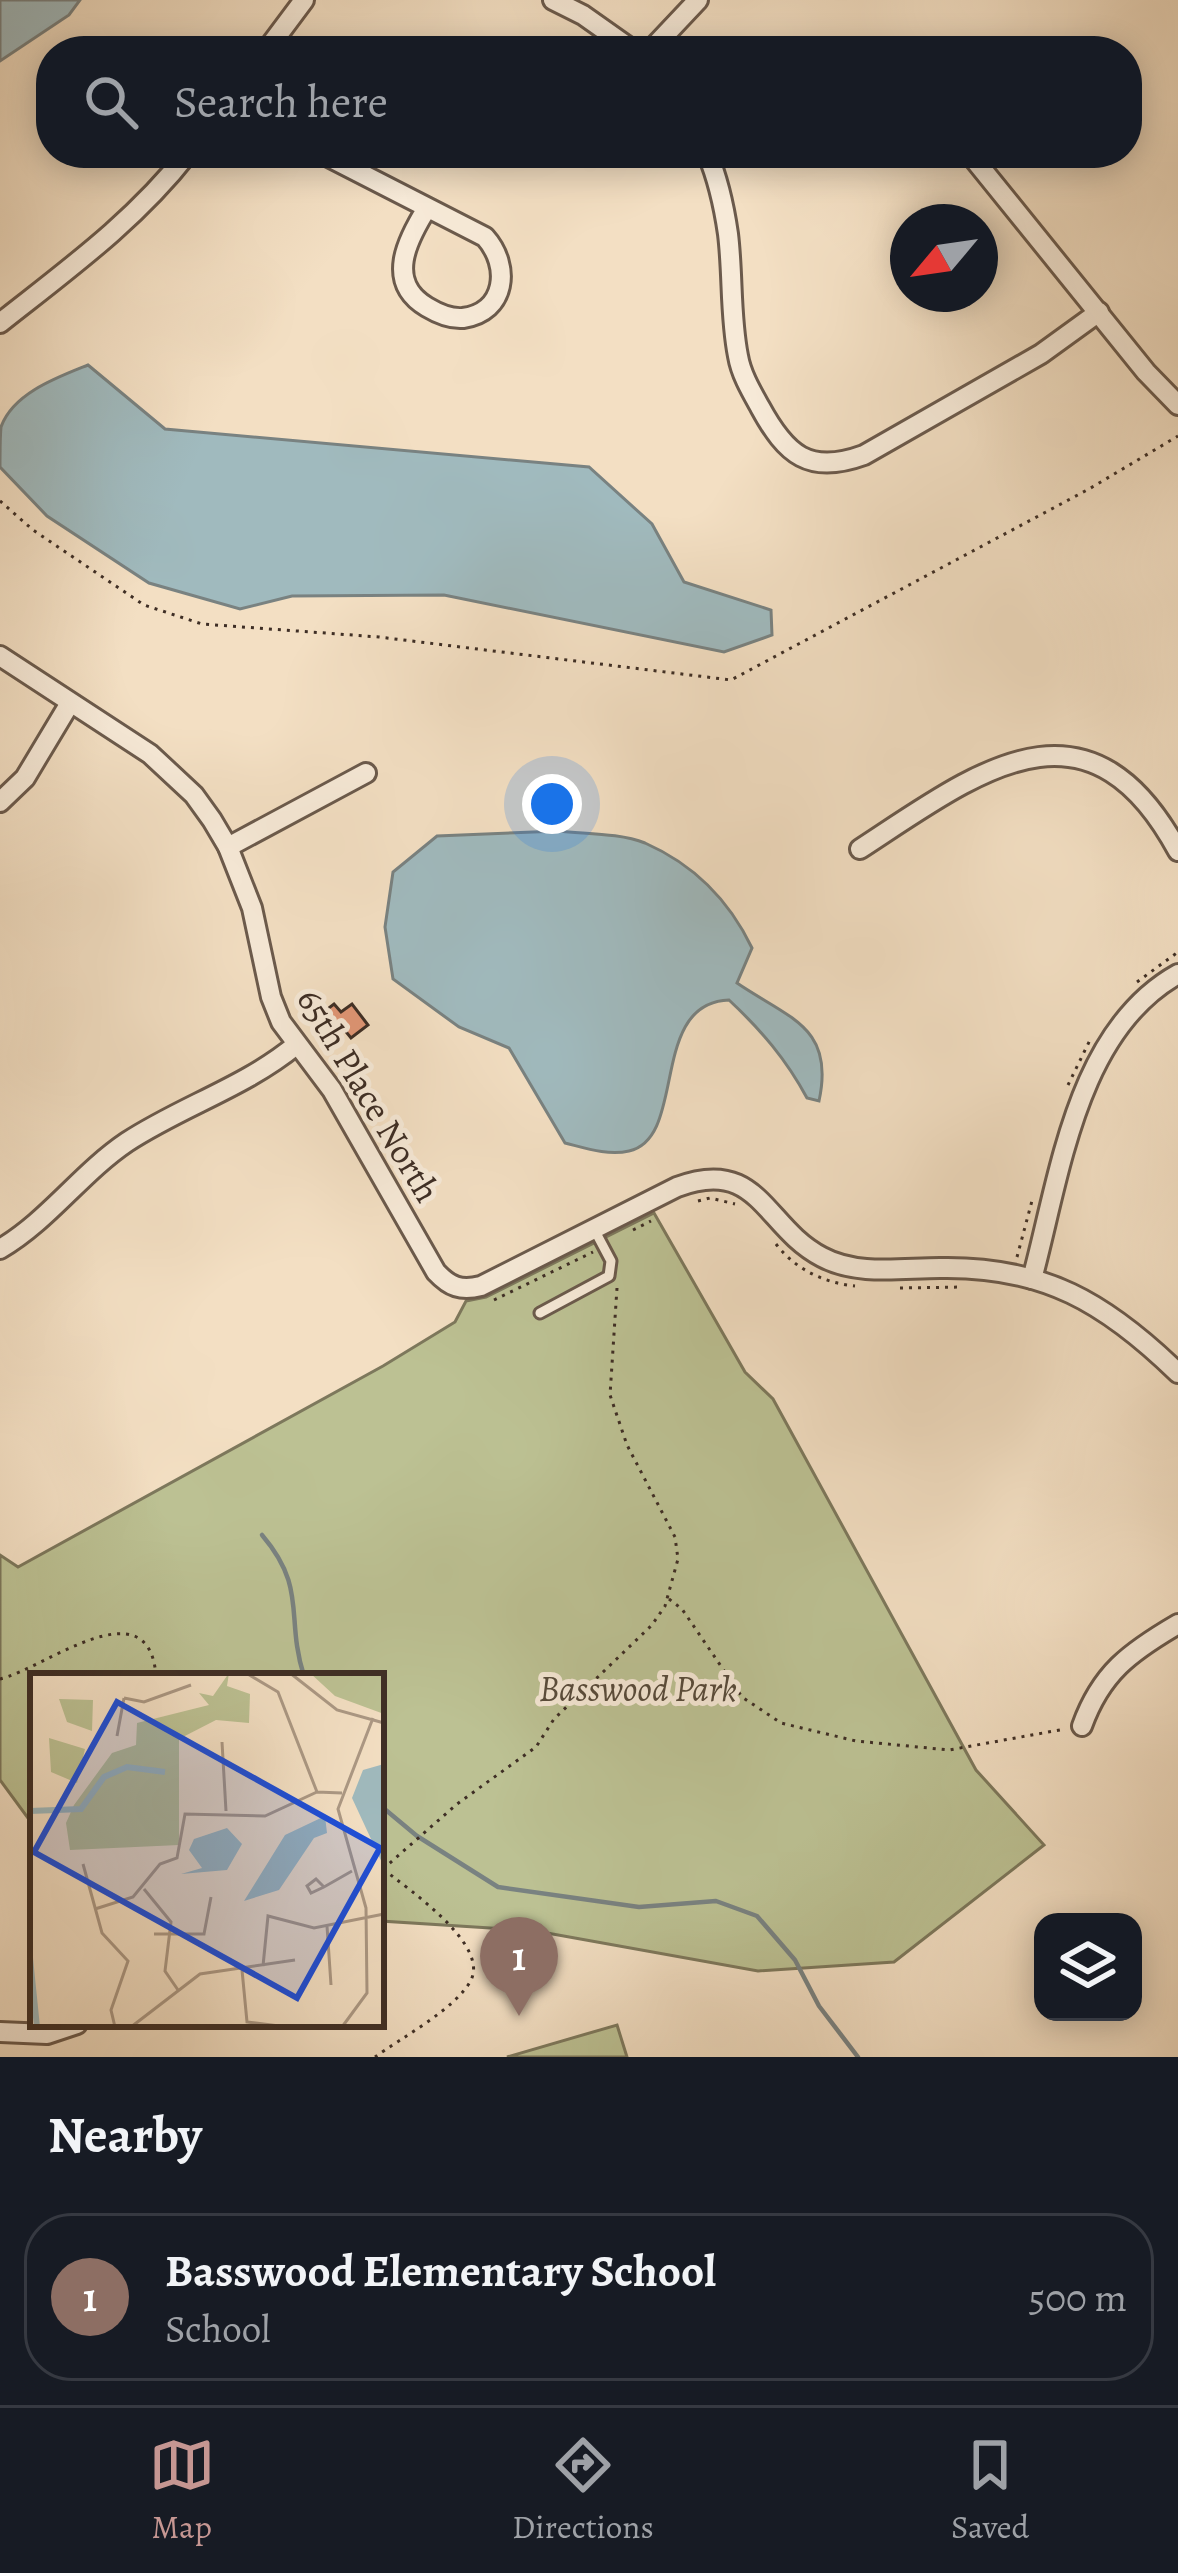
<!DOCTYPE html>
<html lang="en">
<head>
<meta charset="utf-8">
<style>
  :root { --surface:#171b24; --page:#242831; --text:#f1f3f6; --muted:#9ea1a6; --line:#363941; --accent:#c59692 }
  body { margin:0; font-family:Alegreya,serif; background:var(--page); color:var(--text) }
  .controls { position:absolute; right:36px; bottom:36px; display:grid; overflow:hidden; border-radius:24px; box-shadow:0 6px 30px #0003 }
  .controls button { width:108px; height:108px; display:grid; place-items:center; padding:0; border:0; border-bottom:3px solid var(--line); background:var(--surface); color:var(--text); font:60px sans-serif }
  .compass { position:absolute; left:890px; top:204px; width:108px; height:108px; border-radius:50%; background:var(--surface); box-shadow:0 6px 30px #0003; rotate:241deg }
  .you { position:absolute; left:552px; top:804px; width:42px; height:42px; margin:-30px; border:9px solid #fff; border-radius:50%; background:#1a73e8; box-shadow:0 0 0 18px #1a73e833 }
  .badge { display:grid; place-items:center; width:78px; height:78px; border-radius:50%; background:var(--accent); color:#fff; font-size:39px; font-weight:700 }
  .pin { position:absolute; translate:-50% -99px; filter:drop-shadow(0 3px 6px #0008) }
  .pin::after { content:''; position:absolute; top:63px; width:42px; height:36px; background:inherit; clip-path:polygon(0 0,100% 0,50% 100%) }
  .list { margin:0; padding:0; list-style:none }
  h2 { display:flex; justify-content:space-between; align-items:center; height:156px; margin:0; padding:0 48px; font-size:51px }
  h2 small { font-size:39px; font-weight:400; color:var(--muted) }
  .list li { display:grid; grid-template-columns:78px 1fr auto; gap:36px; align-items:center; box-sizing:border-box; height:168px; margin:0 24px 24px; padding:0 24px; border:3px solid var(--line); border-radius:48px }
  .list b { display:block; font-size:45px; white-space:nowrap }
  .list p { margin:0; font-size:39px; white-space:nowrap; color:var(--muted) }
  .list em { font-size:39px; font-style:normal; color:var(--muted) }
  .icon { flex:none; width:66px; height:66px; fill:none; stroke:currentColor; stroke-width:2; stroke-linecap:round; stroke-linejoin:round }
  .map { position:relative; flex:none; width:1178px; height:2057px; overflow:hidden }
  .search { position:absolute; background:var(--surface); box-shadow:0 6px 30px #0003; left:36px; right:36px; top:36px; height:132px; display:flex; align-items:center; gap:30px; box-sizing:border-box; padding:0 42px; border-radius:48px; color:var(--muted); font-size:45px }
  .sheet { height:348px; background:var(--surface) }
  nav { display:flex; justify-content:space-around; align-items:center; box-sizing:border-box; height:168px; border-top:3px solid var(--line); background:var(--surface); font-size:33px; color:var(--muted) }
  nav a { display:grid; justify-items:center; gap:6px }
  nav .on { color:var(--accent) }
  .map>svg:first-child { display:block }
  .green { fill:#bcc193; stroke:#7d785c; stroke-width:3 }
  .water { fill:#a0babe; stroke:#798281; stroke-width:3 }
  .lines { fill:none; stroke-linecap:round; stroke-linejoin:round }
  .stream { stroke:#798281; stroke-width:4.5 }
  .building { fill:#e29776; stroke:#3e2e25; stroke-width:3 }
  .lane-casing { stroke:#6b5a4c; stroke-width:15 }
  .street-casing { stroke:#6b5a4c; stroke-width:24 }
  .path { stroke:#3e2e25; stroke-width:3; stroke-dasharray:3 6; stroke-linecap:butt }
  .lane { stroke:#f7ead8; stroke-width:9 }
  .street { stroke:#f7ead8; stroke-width:18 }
  .labels { text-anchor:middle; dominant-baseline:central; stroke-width:10; stroke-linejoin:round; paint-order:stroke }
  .street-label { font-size:36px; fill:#3e2e25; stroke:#f7ead8 }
  .park-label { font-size:36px; font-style:italic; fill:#574b3b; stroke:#f7ead8 }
  .inset-river { fill:none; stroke:#a0babe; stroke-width:6 }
  .inset-road { fill:none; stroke:#ab9884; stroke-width:3 }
  .view { fill:#1d4ed8; fill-opacity:0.15; stroke:#1d4ed8; stroke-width:6 }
  .inset-edge { fill:none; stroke:#3e2e25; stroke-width:6 }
</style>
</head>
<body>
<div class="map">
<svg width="1178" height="2057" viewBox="0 0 1178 2057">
  <rect width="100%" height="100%" fill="#f3dfc3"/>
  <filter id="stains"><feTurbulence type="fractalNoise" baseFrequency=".00167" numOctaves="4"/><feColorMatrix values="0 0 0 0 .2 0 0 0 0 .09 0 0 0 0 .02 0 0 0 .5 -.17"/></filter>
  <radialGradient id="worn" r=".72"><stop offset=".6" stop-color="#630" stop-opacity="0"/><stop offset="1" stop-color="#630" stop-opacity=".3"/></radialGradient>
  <g class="green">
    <path d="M654 1213 745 1372 773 1399 976 1770 1044 1845 894 1962 758 1971 536 1931 381 1921V1676H33V1825L0 1780V1555L18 1567 383 1366 455 1322 466 1301 486 1297Z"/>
    <path d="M617 2025 627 2057H507Z"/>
  </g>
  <g class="water">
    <path d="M0 0H80L69 15 0 61Z"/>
    <path d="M88 365 165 429 589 467 652 524 684 582 771 610 772 635 724 652 444 595 292 596 240 609 149 583 47 516 0 467C0 455 0 437 1 427 13 393 58 377 88 365Z"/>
    <path d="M559 831C585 834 620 833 645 843 695 865 729 900 752 948L737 983C790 1019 835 1027 819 1101L807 1098C786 1059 761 1030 729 1000 648 1003 688 1138 629 1151 608 1156 585 1148 565 1143L509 1048 459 1027 393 979 385 927 393 872 437 836Z"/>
  </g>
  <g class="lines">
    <g class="stream">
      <path d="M262 1535C308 1589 285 1617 304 1676"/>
      <path d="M381 1806 417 1836 498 1887 639 1907 716 1901 757 1916 795 1960 819 2006 858 2057"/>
    </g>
  </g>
  <path class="building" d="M334 1004 341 1012 352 1004 368 1025 351 1038 343 1028 335 1034 321 1014Z"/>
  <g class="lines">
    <g class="lane-casing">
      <path id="lane" d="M540 1313 609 1276 611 1261 594 1229"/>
    </g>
    <g class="street-casing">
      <g id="street">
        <path d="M553 0 583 15 634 51"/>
        <path d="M266 51 304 0"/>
        <path d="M650 51 698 0"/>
        <path d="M321 153 485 237C511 266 506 312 463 318 451 319 437 313 427 307 385 282 407 240 427 208"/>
        <path d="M707 153C718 179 724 206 728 234 733 275 730 316 738 356 741 374 751 391 760 407 786 455 809 475 864 455L1041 354 1099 312"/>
        <path d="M969 153 1146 372 1178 405"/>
        <path d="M0 323C67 270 135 221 188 153"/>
        <path d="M0 656 150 754 194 795 212 820 228 847 252 908 271 997 281 1022 332 1090 436 1272C450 1287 461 1291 481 1286L677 1187C759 1156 764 1227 822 1257 857 1276 902 1268 940 1268 1044 1266 1106 1303 1178 1373"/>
        <path d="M0 802 25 778 70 703"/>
        <path d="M228 847 366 773"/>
        <path d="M860 849C975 774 1087 683 1178 851"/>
        <path d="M0 1249C48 1221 81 1173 127 1142 182 1106 245 1087 296 1045"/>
        <path d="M1032 1279C1060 1176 1076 1031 1178 974"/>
        <path d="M1082 1726C1101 1673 1130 1652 1178 1624"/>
        <path d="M0 2032 47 2034 77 2024"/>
      </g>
    </g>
    <g class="path">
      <path d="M0 501 33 530 144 605 202 624 379 637 731 680 1089 489 1178 436"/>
      <path d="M1137 982 1178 952"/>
      <path d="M1068 1085 1090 1040"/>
      <path d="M698 1201 710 1198 735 1204"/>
      <path d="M633 1230 651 1221"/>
      <path d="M776 1244C795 1269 824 1283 855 1286"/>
      <path d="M1017 1257 1033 1197"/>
      <path d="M900 1288 963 1287"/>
      <path d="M494 1300 593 1252"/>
      <path d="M669 1599 682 1609 742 1697 781 1723 856 1741 949 1750 1065 1729"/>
      <path d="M0 1679C44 1669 149 1584 156 1676"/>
      <path d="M383 1869 457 1804 536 1747 554 1719 652 1625 665 1606 678 1559 675 1537 627 1445 610 1395 617 1288"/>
      <path d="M375 2057C401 2038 457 2008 471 1980 489 1944 408 1889 383 1869"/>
    </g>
    <use href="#lane" class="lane"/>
    <use href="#street" class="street"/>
  </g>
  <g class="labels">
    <g class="street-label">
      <text transform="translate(369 1095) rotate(59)">65th Place North</text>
    </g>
    <g class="park-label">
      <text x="638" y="1688">Basswood Park</text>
    </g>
  </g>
  <g transform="translate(30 1673)">
    <rect width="354" height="354" fill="#f3dfc3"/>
    <path d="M199 0 197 13 220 21 219 50 186 47 149 66V172L40 177 36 150 44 132 82 80 106 72 107 50 179 32 169 20 183 23ZM280 0H354V41L305 23ZM29 26 63 27 62 58 37 49ZM19 65 55 76 47 110 21 99Z" fill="#bcc193"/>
    <path d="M354 91V194L322 125 333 97ZM295 143 297 160 284 165 249 217 214 228 255 162ZM197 155 212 171 197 197 151 201 172 195 159 177 164 166Z" fill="#a0babe"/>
    <path class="inset-river" d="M0 138 51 136 74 104 97 94 135 99M0 285 7 354"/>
    <path class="inset-road" d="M216 0 248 19 287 119M260 0 307 37 354 50M94 25 114 29 161 12M87 63 94 25M192 69 196 138M53 191 72 260 98 288 81 337 85 354M294 214 281 220 277 213 286 206 294 214 322 198M114 216 141 249 135 298 148 317M65 236 103 224 130 191 147 185 155 141 235 143 287 119 312 120M297 253 301 312M124 261H174L181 224M233 293 238 243 284 255 354 241M212 297 217 349 257 354M101 354 170 301 265 287M312 354 337 320 336 235 308 136 343 45"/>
    <path class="view" d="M87 29 350 175 267 325 4 179Z"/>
    <rect width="354" height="354" class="inset-edge"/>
  </g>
  <rect width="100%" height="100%" filter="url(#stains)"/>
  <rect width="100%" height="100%" fill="url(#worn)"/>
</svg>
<div class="controls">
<button><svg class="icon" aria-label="layers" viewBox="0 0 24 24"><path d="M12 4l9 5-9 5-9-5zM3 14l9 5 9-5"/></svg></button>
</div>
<svg class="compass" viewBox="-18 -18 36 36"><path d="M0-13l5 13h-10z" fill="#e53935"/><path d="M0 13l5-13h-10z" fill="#9ea1a6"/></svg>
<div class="you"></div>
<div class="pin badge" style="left:519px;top:2016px;background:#8d6e63">1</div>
<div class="search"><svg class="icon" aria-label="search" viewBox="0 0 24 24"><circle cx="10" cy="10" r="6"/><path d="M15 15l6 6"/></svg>Search here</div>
</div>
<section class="sheet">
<h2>Nearby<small></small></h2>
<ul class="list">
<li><span class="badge" style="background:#8d6e63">1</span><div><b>Basswood Elementary School</b><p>School</p></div><em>500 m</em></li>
</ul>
</section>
<nav>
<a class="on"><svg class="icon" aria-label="map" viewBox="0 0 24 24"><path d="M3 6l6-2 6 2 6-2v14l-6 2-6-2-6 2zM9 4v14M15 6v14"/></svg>Map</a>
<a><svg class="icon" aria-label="directions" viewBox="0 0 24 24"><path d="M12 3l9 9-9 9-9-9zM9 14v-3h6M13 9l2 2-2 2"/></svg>Directions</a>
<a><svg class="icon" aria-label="saved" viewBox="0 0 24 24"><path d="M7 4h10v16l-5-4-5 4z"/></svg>Saved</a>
</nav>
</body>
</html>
